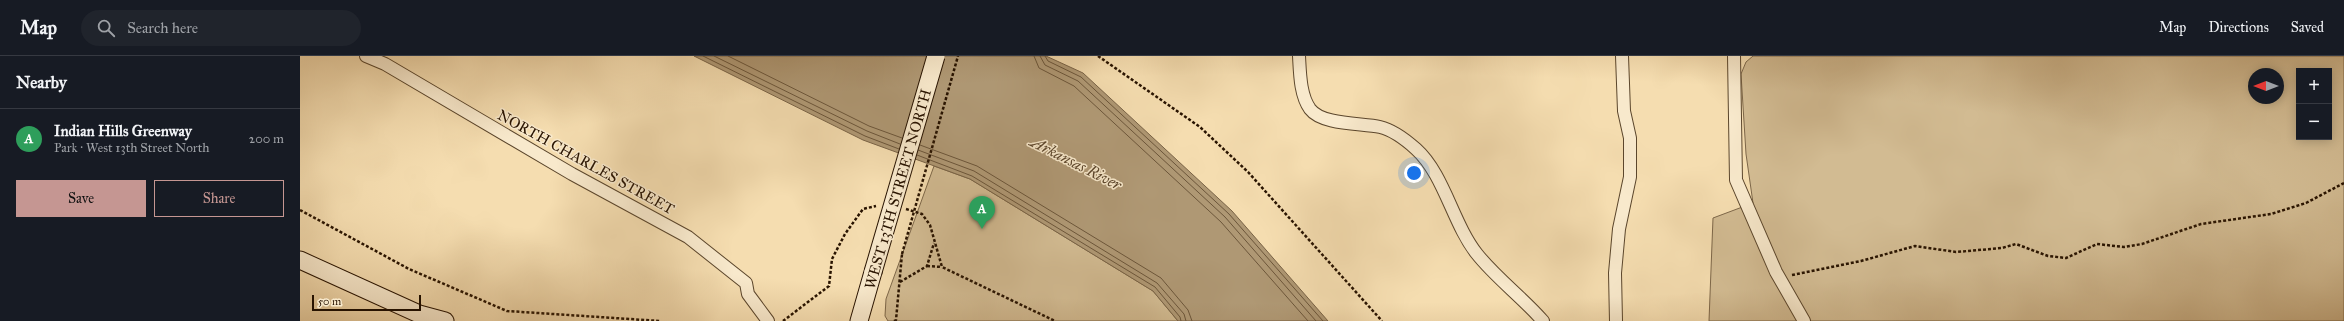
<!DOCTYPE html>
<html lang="en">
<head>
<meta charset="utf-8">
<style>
  :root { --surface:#171b24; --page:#20242c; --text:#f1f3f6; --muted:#9ea1a6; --line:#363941; --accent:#c59692 }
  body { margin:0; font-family:"IM FELL Great Primer",serif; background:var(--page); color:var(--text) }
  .controls { position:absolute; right:12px; top:12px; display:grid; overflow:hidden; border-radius:0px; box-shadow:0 2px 10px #0003 }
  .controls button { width:36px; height:36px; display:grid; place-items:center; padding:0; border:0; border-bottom:1px solid var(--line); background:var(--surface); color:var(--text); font:20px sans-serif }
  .compass { position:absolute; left:1948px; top:12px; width:36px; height:36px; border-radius:50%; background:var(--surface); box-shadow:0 2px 10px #0003; rotate:270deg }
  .scale { position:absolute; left:12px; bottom:10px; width:109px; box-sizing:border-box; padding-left:4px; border:2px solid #281300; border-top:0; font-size:11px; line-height:14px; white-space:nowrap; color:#281300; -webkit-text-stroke:3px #f8e9cc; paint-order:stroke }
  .you { position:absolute; left:1114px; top:117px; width:14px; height:14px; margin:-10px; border:3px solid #fff; border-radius:50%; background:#1a73e8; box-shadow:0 0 0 6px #1a73e833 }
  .badge { display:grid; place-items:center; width:26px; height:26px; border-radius:50%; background:var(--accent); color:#fff; font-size:13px; font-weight:700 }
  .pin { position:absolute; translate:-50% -33px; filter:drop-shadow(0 1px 2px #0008) }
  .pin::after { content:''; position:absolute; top:21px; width:14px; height:12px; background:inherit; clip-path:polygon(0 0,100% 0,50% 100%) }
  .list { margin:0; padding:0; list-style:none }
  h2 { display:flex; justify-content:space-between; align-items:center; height:52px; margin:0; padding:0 16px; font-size:17px }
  h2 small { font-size:13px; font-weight:400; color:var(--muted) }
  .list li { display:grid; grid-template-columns:26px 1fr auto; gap:12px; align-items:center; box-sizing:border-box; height:60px; padding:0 16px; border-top:1px solid var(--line) }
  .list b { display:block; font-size:15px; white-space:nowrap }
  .list p { margin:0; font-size:13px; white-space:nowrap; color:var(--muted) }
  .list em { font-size:13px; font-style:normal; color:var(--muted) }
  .actions { display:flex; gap:8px; padding:12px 16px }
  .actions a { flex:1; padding:9px 0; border:1px solid var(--accent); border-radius:0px; text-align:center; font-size:14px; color:var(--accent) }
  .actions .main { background:var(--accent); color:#111 }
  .icon { flex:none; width:22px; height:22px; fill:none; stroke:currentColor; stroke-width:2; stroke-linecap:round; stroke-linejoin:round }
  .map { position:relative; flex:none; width:2044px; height:265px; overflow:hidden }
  header { display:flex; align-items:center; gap:24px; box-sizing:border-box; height:56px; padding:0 20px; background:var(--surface); border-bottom:1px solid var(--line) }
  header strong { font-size:19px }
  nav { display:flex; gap:22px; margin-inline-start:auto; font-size:14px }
  .search { width:280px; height:36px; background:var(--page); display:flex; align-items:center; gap:10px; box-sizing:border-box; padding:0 14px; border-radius:22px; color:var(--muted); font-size:15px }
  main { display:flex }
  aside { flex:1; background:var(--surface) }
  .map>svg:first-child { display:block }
  .green { fill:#d2bb92; stroke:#7d6749; fill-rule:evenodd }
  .water { fill:#af9874; stroke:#796346 }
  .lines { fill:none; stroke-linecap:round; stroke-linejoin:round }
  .shore { stroke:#6c563a; stroke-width:1 }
  .street-casing { stroke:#5b462c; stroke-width:14 }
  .secondary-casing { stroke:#281300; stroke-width:19 }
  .path { stroke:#281300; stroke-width:2.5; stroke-dasharray:3 2; stroke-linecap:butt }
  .street { stroke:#f8e9cc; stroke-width:12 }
  .secondary { stroke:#f8e9cc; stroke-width:17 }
  .secondary-bridge-casing { stroke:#281300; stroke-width:19; stroke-linecap:butt }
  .path-bridge { stroke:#281300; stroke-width:2.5; stroke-dasharray:3 2; stroke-linecap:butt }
  .secondary-bridge { stroke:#f8e9cc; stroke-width:17 }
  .labels { text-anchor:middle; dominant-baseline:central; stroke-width:3; stroke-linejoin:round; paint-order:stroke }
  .street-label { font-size:15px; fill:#281300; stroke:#f8e9cc }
  .water-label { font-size:16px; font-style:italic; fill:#5e482e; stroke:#f8e9cc }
</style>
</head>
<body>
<header>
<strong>Map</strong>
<div class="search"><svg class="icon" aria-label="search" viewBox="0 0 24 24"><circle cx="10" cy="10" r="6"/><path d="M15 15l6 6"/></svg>Search here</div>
<nav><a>Map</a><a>Directions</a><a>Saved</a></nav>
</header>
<main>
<aside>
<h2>Nearby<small></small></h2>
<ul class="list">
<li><span class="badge" style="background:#2e9e5b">A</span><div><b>Indian Hills Greenway</b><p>Park · West 13th Street North</p></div><em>200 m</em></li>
</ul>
<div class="actions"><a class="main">Save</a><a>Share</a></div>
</aside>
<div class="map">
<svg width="2044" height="265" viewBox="0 0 2044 265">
  <rect width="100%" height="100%" fill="#f5ddb0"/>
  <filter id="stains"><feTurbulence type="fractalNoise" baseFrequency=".005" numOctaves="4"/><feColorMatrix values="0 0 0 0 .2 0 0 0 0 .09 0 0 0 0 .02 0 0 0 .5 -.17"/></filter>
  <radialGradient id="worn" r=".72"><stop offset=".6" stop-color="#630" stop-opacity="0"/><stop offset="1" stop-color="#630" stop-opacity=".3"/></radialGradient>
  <g class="green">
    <path d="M1453 0H2044V265H1409L1413 162 1453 147 1446 98 1441 18 1446 6ZM1999 15H2029V81H1999ZM1954 18H1978V42H1954Z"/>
    <path d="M634 110 670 123 853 235 878 265H588L585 260 586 243Z"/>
  </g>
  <path class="water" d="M394 0H746L783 17 932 155 1028 265H878L853 235 670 123 563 84Z"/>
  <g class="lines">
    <g class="shore">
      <path d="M403 0 565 80 599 93"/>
      <path d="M414 0 567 75 600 88"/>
      <path d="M428 0 569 70 602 82"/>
      <path d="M734 0 739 12 774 30 921 166 1008 265"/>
      <path d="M740 0 745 9 778 25 925 161 1016 265"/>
      <path d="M745 0 748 5 781 21 929 158 1023 265"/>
      <path d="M620 89 677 110 861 222 888 254 892 265"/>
      <path d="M618 94 674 115 857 227 884 258 886 265"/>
      <path d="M617 99 672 120 855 231 880 261 881 265"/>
    </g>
    <g class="street-casing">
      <g id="street">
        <path d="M66 0 85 8 272 118 388 181 446 227 448 238 468 265"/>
        <path d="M999 0C1000 17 1000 39 1010 53 1022 69 1061 67 1080 71 1093 74 1106 84 1116 93 1144 118 1153 168 1177 198 1196 222 1222 241 1243 265"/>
        <path d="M1434 0 1436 124 1476 216 1504 265"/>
        <path d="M1316 265 1315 217 1319 173 1330 121V82L1324 55 1322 0"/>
      </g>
    </g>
    <g class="secondary-casing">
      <g id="secondary">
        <path d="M0 204 119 258 145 265"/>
        <path d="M559 265 573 216"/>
      </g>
    </g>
    <g class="path">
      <path d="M798 0 900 71 948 116 1082 265"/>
      <path d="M606 153 622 158 630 169 642 211 755 265"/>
      <path d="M0 154 109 213 207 255 360 265"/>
      <path d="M627 210 642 211"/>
      <path d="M1492 219 1561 205 1615 190 1656 196 1702 192 1716 188 1748 200 1766 202 1797 188 1824 191 1842 188 1901 168 1971 158 2006 147 2044 127"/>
      <path d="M600 226 627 210 634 187"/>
      <path d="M483 265 529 230 532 203 545 178 563 153 576 150"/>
      <path d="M594 265 596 264 602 198"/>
    </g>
    <use href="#street" class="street"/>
    <use href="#secondary" class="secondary"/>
    <g class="secondary-bridge-casing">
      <path id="secondary-bridge" d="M573 216 636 0"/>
    </g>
    <path class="path-bridge" d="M602 198 658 0"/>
    <use href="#secondary-bridge" class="secondary-bridge"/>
  </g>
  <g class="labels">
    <g class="street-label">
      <text transform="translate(286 106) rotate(29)">NORTH CHARLES STREET</text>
      <text transform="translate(598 133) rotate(-74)">WEST 13TH STREET NORTH</text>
    </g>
    <g class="water-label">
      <text transform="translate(776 107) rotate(27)">Arkansas River</text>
    </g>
  </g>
  <rect width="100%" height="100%" filter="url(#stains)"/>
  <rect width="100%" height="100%" fill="url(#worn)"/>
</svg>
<div class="controls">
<button>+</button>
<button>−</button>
</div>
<svg class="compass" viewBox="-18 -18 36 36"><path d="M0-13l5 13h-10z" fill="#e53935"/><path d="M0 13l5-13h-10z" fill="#9ea1a6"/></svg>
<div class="scale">50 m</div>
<div class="you"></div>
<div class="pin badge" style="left:682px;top:173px;background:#2e9e5b">A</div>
</div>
</main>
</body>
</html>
